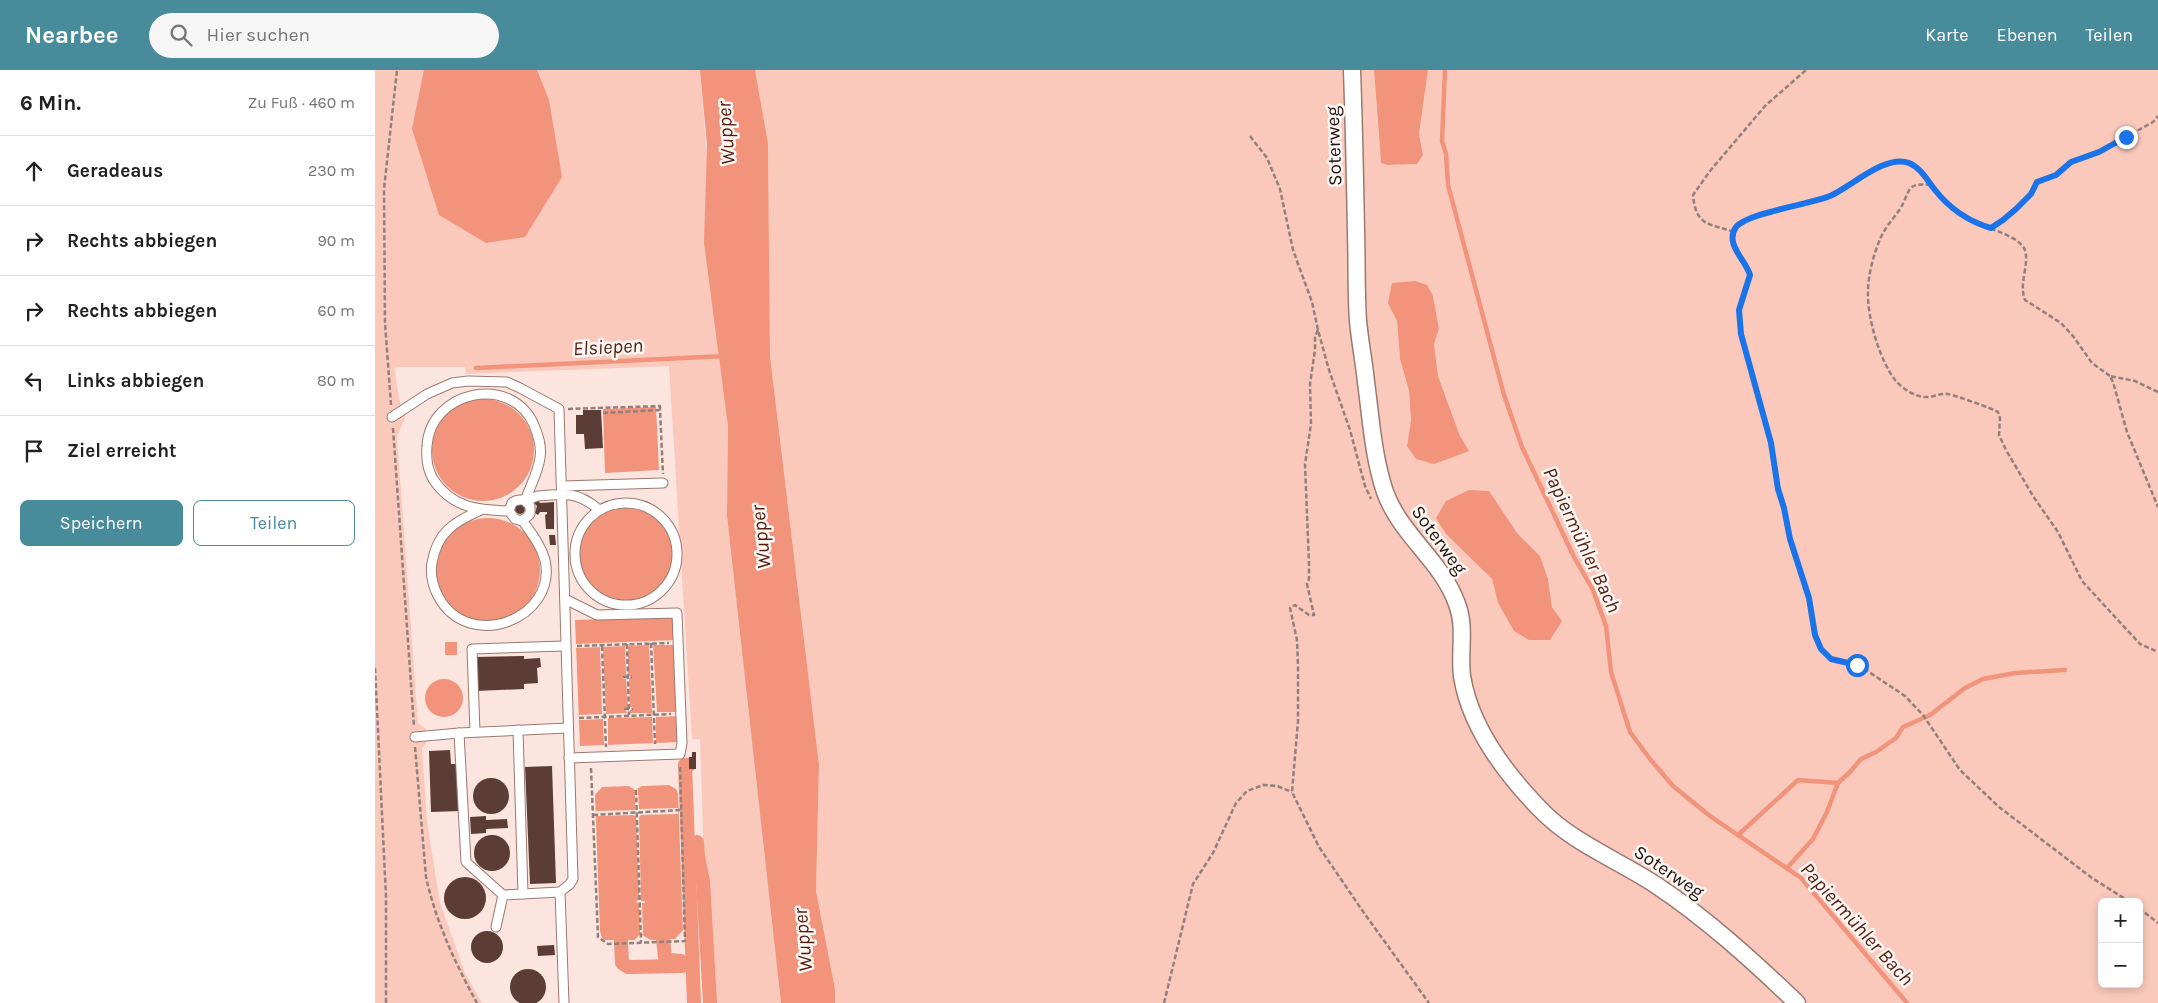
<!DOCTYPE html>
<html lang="de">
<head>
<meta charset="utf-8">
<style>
  :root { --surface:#fff; --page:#f6f6f6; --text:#202124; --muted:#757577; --line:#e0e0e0; --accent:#488b9b }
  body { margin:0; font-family:Karla,sans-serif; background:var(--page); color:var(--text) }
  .controls { position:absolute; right:15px; bottom:15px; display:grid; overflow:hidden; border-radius:8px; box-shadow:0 2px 8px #0003 }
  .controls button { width:45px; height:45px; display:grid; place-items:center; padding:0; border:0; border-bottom:1px solid var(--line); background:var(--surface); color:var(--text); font:25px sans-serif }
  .stop { position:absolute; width:15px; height:15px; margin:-11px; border:4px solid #1a73e8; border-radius:50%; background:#fff }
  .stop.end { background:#1a73e8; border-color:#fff; box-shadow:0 1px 5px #0008 }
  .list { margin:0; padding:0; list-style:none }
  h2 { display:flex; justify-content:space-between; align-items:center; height:65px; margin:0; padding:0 20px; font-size:21px }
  h2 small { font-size:16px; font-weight:400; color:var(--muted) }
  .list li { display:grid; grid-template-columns:32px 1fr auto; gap:15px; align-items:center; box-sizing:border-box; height:70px; padding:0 20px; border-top:1px solid var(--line) }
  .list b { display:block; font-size:19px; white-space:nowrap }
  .list em { font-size:16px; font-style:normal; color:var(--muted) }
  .actions { display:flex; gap:10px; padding:15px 20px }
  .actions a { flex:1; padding:11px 0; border:1px solid var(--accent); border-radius:8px; text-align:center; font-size:18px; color:var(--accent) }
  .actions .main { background:var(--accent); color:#fff }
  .icon { flex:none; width:28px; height:28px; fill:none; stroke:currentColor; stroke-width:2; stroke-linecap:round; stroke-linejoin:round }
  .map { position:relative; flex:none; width:1783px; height:933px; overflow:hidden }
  header { display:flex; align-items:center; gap:30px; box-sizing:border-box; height:70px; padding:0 25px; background:var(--accent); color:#fff }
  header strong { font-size:24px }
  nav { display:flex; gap:28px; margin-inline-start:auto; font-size:18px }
  .search { width:350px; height:45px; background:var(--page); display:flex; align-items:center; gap:12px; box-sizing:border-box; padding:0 18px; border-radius:28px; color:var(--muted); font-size:19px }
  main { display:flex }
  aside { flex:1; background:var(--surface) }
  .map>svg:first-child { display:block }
  .green { fill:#fac9bc; fill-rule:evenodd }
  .water { fill:#f2947c }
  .pier { fill:#fce5df; fill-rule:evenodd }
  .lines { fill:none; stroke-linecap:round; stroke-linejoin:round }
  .stream { stroke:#f2947c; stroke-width:4.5 }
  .canal { stroke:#f2947c; stroke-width:14 }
  .building { fill:#5b3d35 }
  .service-casing { stroke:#9b7970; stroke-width:11 }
  .minor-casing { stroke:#9b7970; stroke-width:19 }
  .path { stroke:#92807b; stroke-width:2.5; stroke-dasharray:5 2.5; stroke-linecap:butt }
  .service { stroke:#fff; stroke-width:9 }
  .minor { stroke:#fff; stroke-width:16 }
  .route { stroke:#1a73e8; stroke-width:6 }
  .labels { text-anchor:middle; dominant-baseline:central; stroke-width:5; stroke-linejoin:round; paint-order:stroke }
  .street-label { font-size:19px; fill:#1d110d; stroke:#fef7f4 }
  .water-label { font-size:20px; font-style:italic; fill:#551c0d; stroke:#fef7f4 }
</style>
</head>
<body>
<header>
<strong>Nearbee</strong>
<div class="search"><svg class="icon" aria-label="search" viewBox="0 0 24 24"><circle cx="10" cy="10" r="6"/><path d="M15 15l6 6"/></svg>Hier suchen</div>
<nav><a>Karte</a><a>Ebenen</a><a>Teilen</a></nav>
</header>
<main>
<aside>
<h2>6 Min.<small>Zu Fuß · 460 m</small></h2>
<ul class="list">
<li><svg class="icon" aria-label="ahead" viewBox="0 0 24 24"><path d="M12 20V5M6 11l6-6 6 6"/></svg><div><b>Geradeaus</b></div><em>230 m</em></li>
<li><svg class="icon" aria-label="right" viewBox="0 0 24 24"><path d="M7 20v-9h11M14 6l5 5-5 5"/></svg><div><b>Rechts abbiegen</b></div><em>90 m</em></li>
<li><svg class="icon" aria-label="right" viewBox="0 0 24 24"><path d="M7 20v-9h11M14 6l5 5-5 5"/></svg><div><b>Rechts abbiegen</b></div><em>60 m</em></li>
<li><svg class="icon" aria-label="left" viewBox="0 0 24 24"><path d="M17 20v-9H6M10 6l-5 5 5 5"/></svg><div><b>Links abbiegen</b></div><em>80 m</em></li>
<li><svg class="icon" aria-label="arrive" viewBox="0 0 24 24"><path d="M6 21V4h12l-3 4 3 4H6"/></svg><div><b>Ziel erreicht</b></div></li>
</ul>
<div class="actions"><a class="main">Speichern</a><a>Teilen</a></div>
</aside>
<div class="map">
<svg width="1783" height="933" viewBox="0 0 1783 933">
  <rect width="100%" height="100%" fill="#fce5df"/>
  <g class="green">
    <path d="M0 0H325L353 356 352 446 406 933H339L334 804 329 793 325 669H317L294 296 91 304 90 297H19L25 333 31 345 22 367 43 653 51 659V674L47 678 52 751 65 833 90 903 107 933H0Z"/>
    <path d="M380 0H999L1005 87 1006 93 1012 95 1042 94 1048 85 1044 64 1053 0H1783V933H460V919L441 821 444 695 395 286 393 73ZM1058 226 1064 259 1059 274 1063 306 1085 366 1093 381 1032 376 1036 350 1034 321 1025 289 1022 251ZM1114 422 1142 463 1165 486 1173 509 1177 537 1187 551 1123 533 1117 509 1098 489ZM1727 832H1764V914H1727Z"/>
  </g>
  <g class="water">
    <path d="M49 0H162L174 30 187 107 150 167 111 173 64 145 37 59Z"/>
    <path d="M325 0H380L393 73 395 286 444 695 441 821 460 919V933H406L352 446 353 356 329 173 332 75Z"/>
    <path d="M999 0H1053L1044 64 1048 85 1042 94 1012 95 1006 93Z"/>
    <path d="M1040 211 1052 215 1058 226 1064 259 1059 274 1063 306 1085 366 1094 381 1059 394 1041 389 1032 376 1036 350 1034 321 1025 289 1022 251 1013 233 1017 213Z"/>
    <circle cx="108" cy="380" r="51"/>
    <path d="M281 337 284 400 230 403 228 339Z"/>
    <path d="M1094 420 1114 421 1142 463 1165 486 1173 509 1177 537 1187 551 1175 570H1154L1139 561 1123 533 1117 509 1071 464 1061 448 1071 431Z"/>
    <circle cx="251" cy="484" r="46"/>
    <circle cx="113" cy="500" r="52"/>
    <path d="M299 547 305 672 205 676 200 550Z"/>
    <rect x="70" y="572" width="12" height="13"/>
    <circle cx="69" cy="628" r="19"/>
    <path d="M294 715 301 719 303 723 308 860 300 869 276 870 265 864 260 870H230L227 868 225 861 220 725 227 717 254 716 260 720 267 716Z"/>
  </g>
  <g class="pier">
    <path d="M300 570V575H278L282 642H303L304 646 281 647V673L278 674 277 647 233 648V675H229L228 649 204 650V645L227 644 225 577 201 578V574ZM274 575 277 643H255V640H258V637H255L254 608H257V606H253V576ZM250 576 251 606H248V609H251L253 638H249L252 643 231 644 228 577Z"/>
    <path d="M263 719 264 739 303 738V744L266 745 264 747 266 831H270V833H267L268 864H265L264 834 261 831 264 830 261 746 258 745 221 746 220 741 260 740V720Z"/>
  </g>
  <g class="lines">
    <g class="stream">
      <path d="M1070 0 1067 71 1071 84 1073 115 1129 325 1147 377 1199 487 1218 520 1231 556 1236 602 1255 662 1275 689 1298 716 1335 746 1426 808 1532 933"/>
      <path d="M101 298 350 286"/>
      <path d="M1363 765 1423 710 1463 713 1475 702 1486 689 1501 682 1521 668 1528 657 1555 645 1590 618 1608 609 1640 603 1690 600"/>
      <path d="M1412 798 1438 769 1452 742 1463 713"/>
    </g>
    <g class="canal">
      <path d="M314 695H310L319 933"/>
      <path d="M322 772 323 787 328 811 335 933"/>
      <path d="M288 869 290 888 295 890 306 891"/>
      <path d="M246 871 247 893 253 897 307 896"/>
    </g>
  </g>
  <g class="building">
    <path d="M208 340H226L228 378 210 379 209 364H201V345H208Z"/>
    <path d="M163 430 165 433 179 432V459H171L170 445 172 444V442H165L163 445 160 443 162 436 159 433Z"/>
    <circle cx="145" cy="439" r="5"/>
    <path d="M174 465H180L181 475H175Z"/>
    <path d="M149 586V589L165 588 166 597 162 598 163 613 149 614V619L101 621 100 587Z"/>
    <path d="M75 680 76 694H83L85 741 56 742 54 681Z"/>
    <path d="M317 682H321V699H314V687H317Z"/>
    <path d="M177 696 181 813 155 814 150 697Z"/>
    <circle cx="116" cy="726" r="18"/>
    <path d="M111 746V750L132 749 133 758 111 759V763L96 764 95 747Z"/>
    <circle cx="117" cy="783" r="18"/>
    <circle cx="90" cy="828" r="21"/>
    <circle cx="112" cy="877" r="16"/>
    <path d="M179 875 180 885 163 886 162 876Z"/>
    <circle cx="153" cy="917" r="18"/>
  </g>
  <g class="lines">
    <g class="service-casing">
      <g id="service">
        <path d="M17 347 52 324 77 313 93 311 132 312 145 318 184 339 198 809 195 814 185 822 189 933"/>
        <path d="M187 416 288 413"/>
        <path d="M150 431 155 436V444L147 451 140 449 134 441 137 433C143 428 146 431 152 430 156 429 159 427 163 426 190 423 203 422 223 439"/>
        <circle cx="251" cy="484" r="51"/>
        <path d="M106 440C79 452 62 462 57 493 55 504 58 516 63 526 94 584 183 548 170 490 166 475 156 463 147 450"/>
        <path d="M134 441C102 440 77 438 58 409 52 399 51 388 52 376 55 321 136 303 159 355 163 365 167 376 165 388 163 402 155 417 150 431"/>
        <path d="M190 529 222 545 302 543 307 673 305 684 194 688"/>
        <path d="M143 660 148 824"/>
        <path d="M100 662 97 579 190 576"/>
        <path d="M84 663 91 792 128 825"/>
        <path d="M40 667 84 663 193 658"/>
        <path d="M121 857 128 825 185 822"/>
      </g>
    </g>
    <g class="minor-casing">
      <path id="minor" d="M977 0C979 54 980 108 981 162 982 192 981 222 983 251 985 272 989 292 991 312 996 349 998 386 1010 422 1026 466 1067 491 1082 534 1091 557 1084 581 1087 606 1095 657 1130 703 1165 739 1196 772 1243 790 1281 815 1332 849 1378 891 1422 933"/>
    </g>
    <g class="path">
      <path d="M875 66 892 88 905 119 918 180 937 232 943 260 954 300 975 360 990 416 996 429"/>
      <path d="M1556 115C1530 112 1536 121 1525 139 1519 148 1511 156 1506 167 1499 183 1493 204 1493 222 1492 247 1505 292 1521 311 1529 320 1542 328 1554 327 1561 326 1566 323 1573 324 1579 325 1619 339 1623 342L1625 348 1624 365 1631 380 1658 426 1683 462 1707 511 1765 574 1783 582"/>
      <path d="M1615 157 1628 150 1641 139 1656 124 1662 113 1681 105 1696 92 1724 82 1778 52 1783 46"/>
      <path d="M1359 162C1334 153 1321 157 1318 125L1335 101 1390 36 1431 0"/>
      <path d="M943 260 940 266V280L935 314 936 354 930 394 934 494V509L932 514 939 545H934L920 535 915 538 922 570 923 595V651L917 722 944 777 989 843 1054 933"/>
      <path d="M1735 306 1717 293 1698 266 1686 253 1650 230C1643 213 1656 192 1649 178 1640 163 1601 156 1586 145 1577 138 1569 130 1561 122 1552 111 1545 94 1529 92 1504 88 1474 119 1450 128 1433 134 1370 144 1361 157 1349 175 1371 190 1375 205L1365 239 1366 264 1396 373 1403 419 1409 438 1415 469 1431 515 1440 565 1446 579 1456 589 1488 598 1530 626 1548 645 1585 700 1624 737 1717 808 1755 832"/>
      <path d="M1783 322 1760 311 1735 306 1738 312 1752 362 1783 437"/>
      <path d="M16 335 10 253 9 119 22 0"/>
      <path d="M193 339 285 336V340"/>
      <path d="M228 343 285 340 288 404"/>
      <path d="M18 358 39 657"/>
      <path d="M276 573 280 674"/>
      <path d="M252 574 254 645"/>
      <path d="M202 576 294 573"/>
      <path d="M227 576 231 677"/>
      <path d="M0 598 11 827V933"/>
      <path d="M248 607H257"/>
      <path d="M249 639H258"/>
      <path d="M204 648 296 644"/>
      <path d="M40 677 51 807C61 852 80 893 102 933"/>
      <path d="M216 698 223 867 233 874 310 871 305 695"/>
      <path d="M261 720 266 872"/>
      <path d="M218 745 306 740"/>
      <path d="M1764 838 1783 853"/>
      <path d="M789 933 818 814 838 783 861 733 872 721 888 715 902 716 917 722"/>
    </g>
    <use href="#service" class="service"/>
    <use href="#minor" class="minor"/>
  </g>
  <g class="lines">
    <path class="route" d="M1482 595 1456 589 1446 579 1440 565 1434 528 1415 469 1409 438 1403 419 1396 373 1366 264 1364 240 1375 205C1371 190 1349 174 1361 157 1372 143 1436 134 1455 126 1476 117 1510 84 1534 93 1546 98 1552 110 1560 120 1575 139 1592 151 1616 158L1628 150 1641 139 1656 124 1662 112 1681 105 1696 92 1724 82 1751 67"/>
  </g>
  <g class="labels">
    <g class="street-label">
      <text transform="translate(959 76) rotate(-92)">Soterweg</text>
      <text transform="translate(1064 470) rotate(54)">Soterweg</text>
      <text transform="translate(1294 802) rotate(34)">Soterweg</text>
    </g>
    <g class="water-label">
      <text transform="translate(351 63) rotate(-94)">Wupper</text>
      <text transform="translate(233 277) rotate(-3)">Elsiepen</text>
      <text transform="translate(386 467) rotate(-96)">Wupper</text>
      <text transform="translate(1207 470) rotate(65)">Papiermühler Bach</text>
      <text transform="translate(1482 854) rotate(48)">Papiermühler Bach</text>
      <text transform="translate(428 870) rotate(-95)">Wupper</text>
    </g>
  </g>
</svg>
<div class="controls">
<button>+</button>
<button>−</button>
</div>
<div class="stop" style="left:1482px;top:595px"></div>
<div class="stop end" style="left:1751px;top:67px"></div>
</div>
</main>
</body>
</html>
